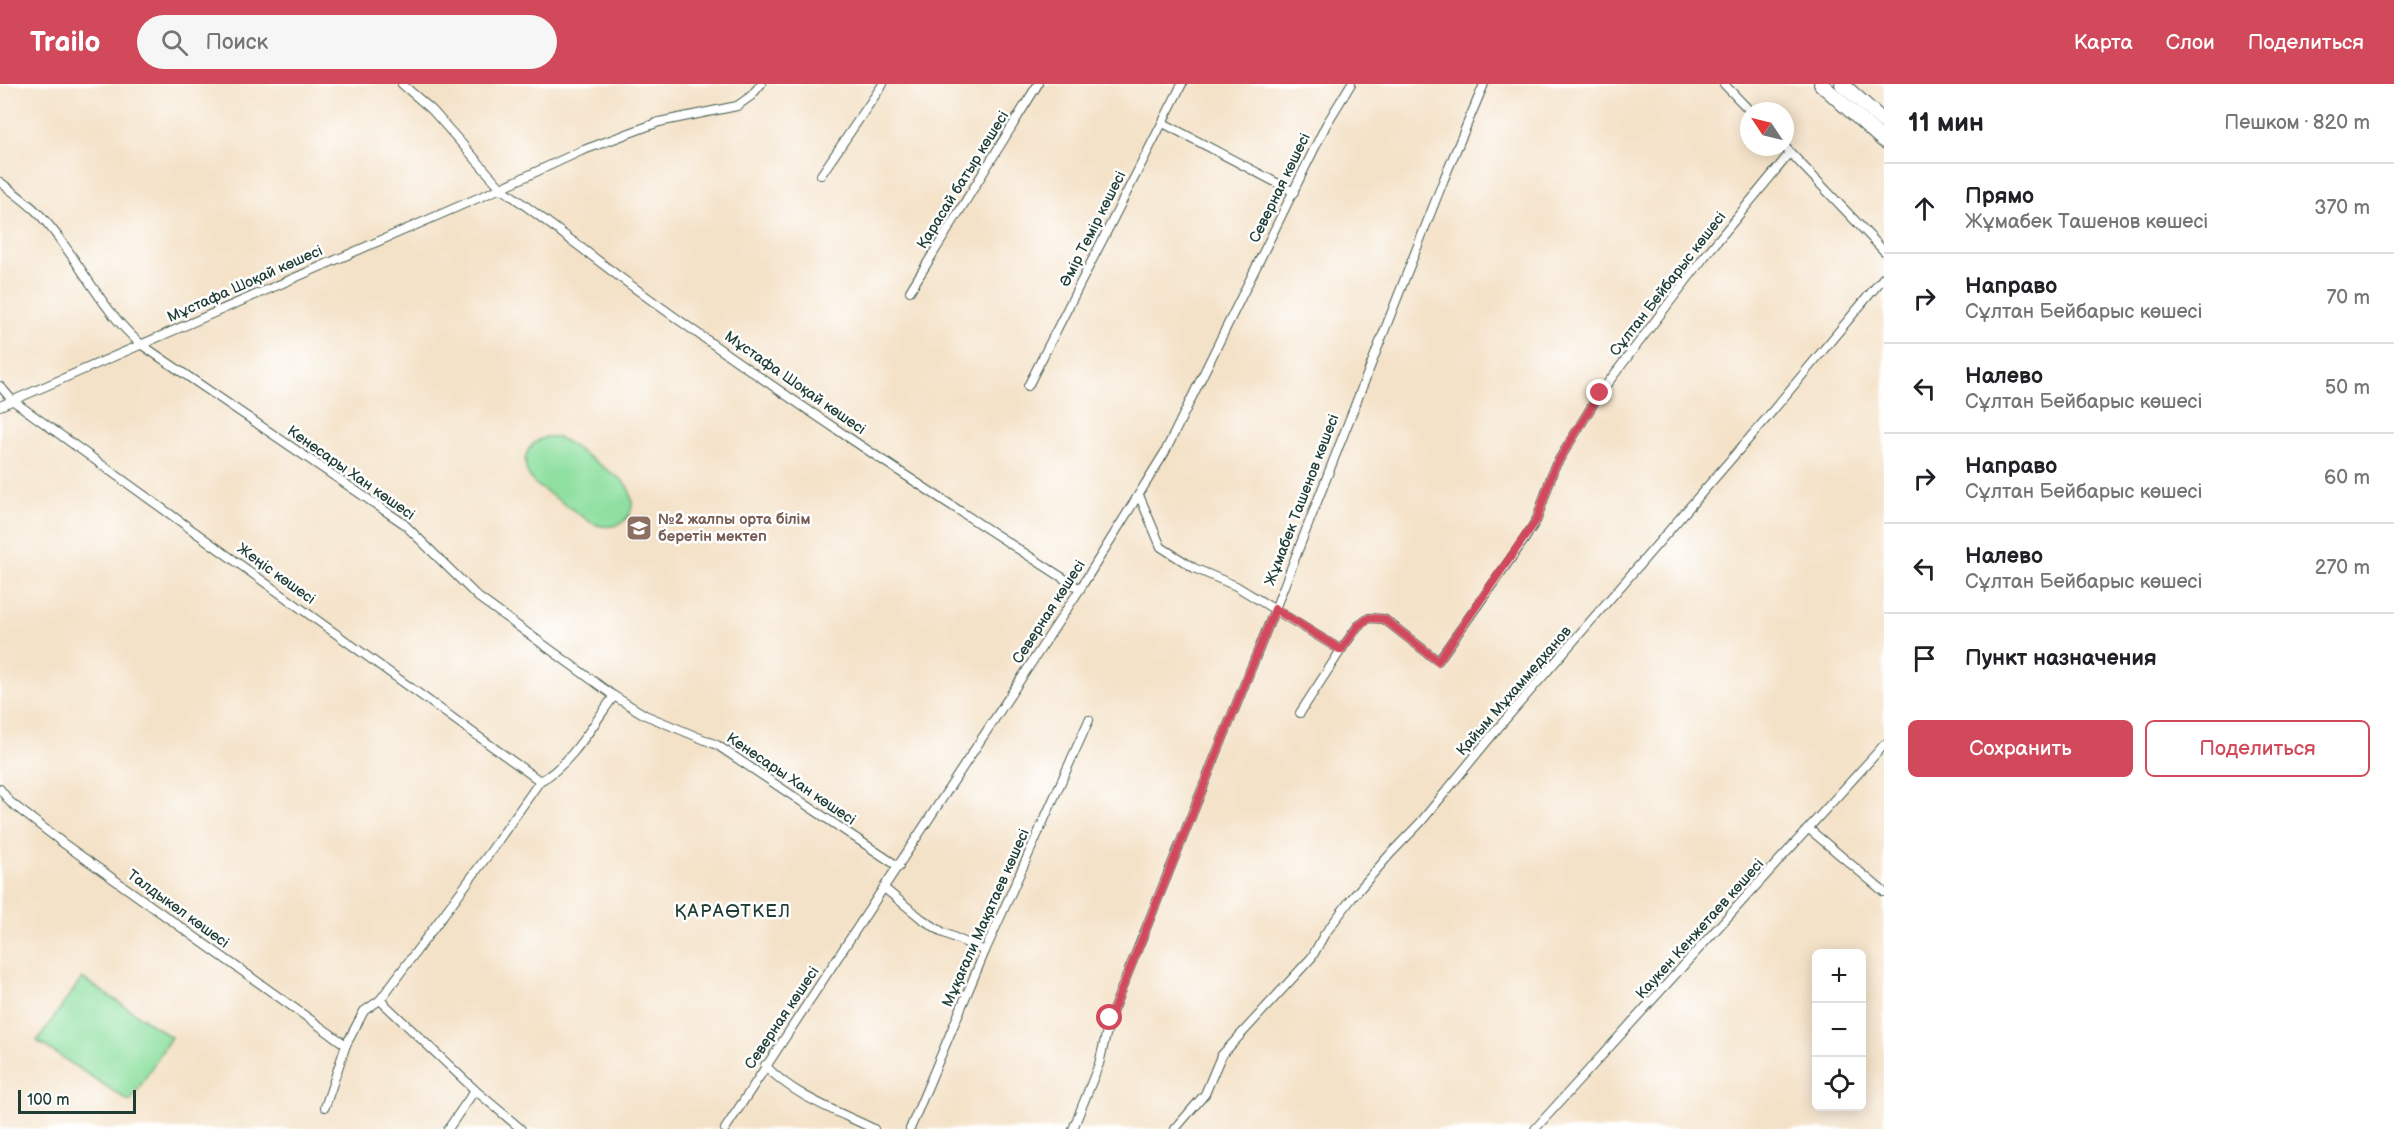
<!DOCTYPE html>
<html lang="ru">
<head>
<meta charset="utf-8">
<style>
  :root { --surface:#fff; --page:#f6f6f6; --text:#202124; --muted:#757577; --line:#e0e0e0; --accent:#d1495b }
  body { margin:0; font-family:"Balsamiq Sans",sans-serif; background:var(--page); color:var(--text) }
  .controls { position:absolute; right:18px; bottom:18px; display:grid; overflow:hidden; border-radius:9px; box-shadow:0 3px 15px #0003 }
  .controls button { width:54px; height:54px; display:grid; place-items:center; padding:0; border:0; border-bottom:2px solid var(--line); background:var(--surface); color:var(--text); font:30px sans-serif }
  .compass { position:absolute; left:1740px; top:18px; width:54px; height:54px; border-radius:50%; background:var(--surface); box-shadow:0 3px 15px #0003; rotate:305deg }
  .scale { position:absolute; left:18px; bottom:15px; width:118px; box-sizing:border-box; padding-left:6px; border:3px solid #1f3d34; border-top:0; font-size:16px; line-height:21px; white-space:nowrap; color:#1f3d34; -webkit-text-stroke:4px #fff; paint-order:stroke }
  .stop { position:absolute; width:18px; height:18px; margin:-14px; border:4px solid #d1495b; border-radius:50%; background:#fff }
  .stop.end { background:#d1495b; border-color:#fff; box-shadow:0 2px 6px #0008 }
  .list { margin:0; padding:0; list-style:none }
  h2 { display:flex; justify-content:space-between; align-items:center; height:78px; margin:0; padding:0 24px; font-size:26px }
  h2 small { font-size:20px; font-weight:400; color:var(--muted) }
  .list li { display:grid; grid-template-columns:39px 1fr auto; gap:18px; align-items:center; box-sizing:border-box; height:90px; padding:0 24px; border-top:2px solid var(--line) }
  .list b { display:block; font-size:22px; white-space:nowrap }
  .list p { margin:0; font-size:20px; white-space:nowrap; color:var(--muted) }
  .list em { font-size:20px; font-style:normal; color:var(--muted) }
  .actions { display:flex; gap:12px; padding:18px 24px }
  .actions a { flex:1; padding:14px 0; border:2px solid var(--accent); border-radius:9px; text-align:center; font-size:21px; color:var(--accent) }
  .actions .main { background:var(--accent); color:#fff }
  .icon { flex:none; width:33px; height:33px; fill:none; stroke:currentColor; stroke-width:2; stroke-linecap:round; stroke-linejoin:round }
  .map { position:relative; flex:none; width:1884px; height:1045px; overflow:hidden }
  header { display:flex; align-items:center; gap:36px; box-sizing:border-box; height:84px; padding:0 30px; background:var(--accent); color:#fff }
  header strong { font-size:28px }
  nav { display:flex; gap:33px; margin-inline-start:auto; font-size:21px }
  .search { width:420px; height:54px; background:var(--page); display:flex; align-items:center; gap:15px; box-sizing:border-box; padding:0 21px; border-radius:33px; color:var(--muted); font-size:22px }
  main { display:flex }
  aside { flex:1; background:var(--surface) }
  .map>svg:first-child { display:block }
  .green { fill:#8fe0a0; stroke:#578e6a; stroke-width:1.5 }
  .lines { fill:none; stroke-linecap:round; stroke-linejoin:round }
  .street-casing { stroke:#3f564a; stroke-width:10 }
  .highway-casing { stroke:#3f564a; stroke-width:16 }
  .street { stroke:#fff; stroke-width:8 }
  .highway { stroke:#fff; stroke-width:14 }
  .route { stroke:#d1495b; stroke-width:8 }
  .labels { text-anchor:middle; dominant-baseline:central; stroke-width:5; stroke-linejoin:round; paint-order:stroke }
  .street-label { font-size:15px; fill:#1f3d34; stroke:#fff }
  .education-label { font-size:15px; font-weight:bold; fill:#785e54; stroke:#fff; text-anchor:start }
  .quarter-label { font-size:18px; letter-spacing:1.5px; fill:#1f3d34; stroke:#fff }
</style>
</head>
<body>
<header>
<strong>Trailo</strong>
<div class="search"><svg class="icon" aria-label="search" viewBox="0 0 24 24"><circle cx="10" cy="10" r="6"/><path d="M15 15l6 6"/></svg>Поиск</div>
<nav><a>Карта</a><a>Слои</a><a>Поделиться</a></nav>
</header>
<main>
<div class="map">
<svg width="1884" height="1045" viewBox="0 0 1884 1045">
  <rect width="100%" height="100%" fill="#fff"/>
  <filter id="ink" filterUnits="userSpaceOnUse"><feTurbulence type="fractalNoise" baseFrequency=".0167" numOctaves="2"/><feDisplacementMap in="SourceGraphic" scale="12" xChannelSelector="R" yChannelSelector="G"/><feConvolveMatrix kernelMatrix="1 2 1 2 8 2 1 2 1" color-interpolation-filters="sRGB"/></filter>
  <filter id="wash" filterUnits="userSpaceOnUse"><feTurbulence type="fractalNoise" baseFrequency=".008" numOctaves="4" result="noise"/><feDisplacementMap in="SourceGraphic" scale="24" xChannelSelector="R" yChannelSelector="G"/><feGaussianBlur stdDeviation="1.35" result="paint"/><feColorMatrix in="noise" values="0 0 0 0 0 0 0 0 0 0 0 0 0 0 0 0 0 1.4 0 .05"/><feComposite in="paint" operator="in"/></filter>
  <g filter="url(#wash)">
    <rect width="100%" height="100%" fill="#f4e2c8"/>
    <g class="green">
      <path d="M546 353H556L565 357 622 396C646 422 624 453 592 439L535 400C519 382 523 361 546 353Z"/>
      <path d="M82 894 171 953 130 1018 37 957Z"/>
    </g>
  </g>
  <g filter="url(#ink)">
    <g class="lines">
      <g class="street-casing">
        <g id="street">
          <path d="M402 0 432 26 501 104 581 67 659 38 737 22 751 12 761 0"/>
          <path d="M1724 0 1750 27"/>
          <path d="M1163 39 1294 108"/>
          <path d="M1785 63 1884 167"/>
          <path d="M821 91 883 0"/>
          <path d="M0 98C13 108 27 118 39 130 77 170 99 225 142 261L403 439 478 513 614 612 645 631 717 661 899 783"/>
          <path d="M910 207 1038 0"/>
          <path d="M0 302 12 316 540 697"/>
          <path d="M1028 302 1182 0"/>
          <path d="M0 322 501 104C542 133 581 164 621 194 770 304 925 405 1080 505"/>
          <path d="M1139 411 1161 463 1194 484 1236 502 1341 566 1358 542 1369 534 1384 535 1438 577 1524 456 1537 435 1554 384 1600 309 1705 172 1790 69"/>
          <path d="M1300 629 1341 566"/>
          <path d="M0 705 10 718 63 759 346 961"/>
          <path d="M1809 745 1884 808"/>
          <path d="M884 804 922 835 944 849 985 867"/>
          <path d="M380 916 475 1006 521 1045"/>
          <path d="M765 981C793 1012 837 1027 874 1045"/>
          <path d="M325 1023 346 961 364 927 380 916 488 771 540 697C570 682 594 639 614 612"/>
          <path d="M448 1045 475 1006"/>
          <path d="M725 1045 1080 505 1165 368 1326 41 1351 0"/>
          <path d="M910 1045 985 867 1089 636"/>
          <path d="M1073 1045 1099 980 1110 934 1121 906 1275 525 1444 95 1484 0"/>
          <path d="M1175 1045 1205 1010 1221 972 1312 873 1324 851 1352 814 1391 769 1420 739 1498 644 1765 336 1884 193"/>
          <path d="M1535 1045 1884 661"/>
        </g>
      </g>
      <g class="highway-casing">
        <g id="highway">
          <path d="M1821 0 1884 57"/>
          <path d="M1842 0 1884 38"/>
        </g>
      </g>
      <use href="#street" class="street"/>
      <use href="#highway" class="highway"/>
    </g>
  </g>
  <g class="lines" filter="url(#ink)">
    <path class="route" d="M1110 934 1275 525 1341 566 1358 542 1369 534 1384 535 1438 577 1537 435 1554 384 1600 309"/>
  </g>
  <defs>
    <g id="school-square" transform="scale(1.35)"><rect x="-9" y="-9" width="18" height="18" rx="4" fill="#8d6e63" stroke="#fff"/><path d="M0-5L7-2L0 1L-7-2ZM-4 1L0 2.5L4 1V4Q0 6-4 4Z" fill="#fff"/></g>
  </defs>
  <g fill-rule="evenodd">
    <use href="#school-square" x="639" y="444"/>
  </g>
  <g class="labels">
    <g class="street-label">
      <text transform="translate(963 96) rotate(-58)">Қарасай батыр көшесі</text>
      <text transform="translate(1280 104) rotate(-64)">Северная көшесі</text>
      <text transform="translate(1093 145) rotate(-63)">Әмір Темір көшесі</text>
      <text transform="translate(245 200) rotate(-24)">Мұстафа Шоқай көшесі</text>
      <text transform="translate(1668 200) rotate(-52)">Сұлтан Бейбарыс көшесі</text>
      <text transform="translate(795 299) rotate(35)">Мұстафа Шоқай көшесі</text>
      <text transform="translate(351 389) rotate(35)">Кенесары Хан көшесі</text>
      <text transform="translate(1302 416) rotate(-69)">Жұмабек Ташенов көшесі</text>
      <text transform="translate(276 490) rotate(36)">Жеңіс көшесі</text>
      <text transform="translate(1049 528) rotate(-57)">Северная көшесі</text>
      <text transform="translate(1514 607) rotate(-49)">Қайым Мұхаммедханов</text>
      <text transform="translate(791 695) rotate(34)">Кенесары Хан көшесі</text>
      <text transform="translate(178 825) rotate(36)">Талдыкөл көшесі</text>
      <text transform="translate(986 834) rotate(-66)">Мұқағали Мақатаев көшесі</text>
      <text transform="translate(1700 845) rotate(-48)">Каукен Кенжетаев көшесі</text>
      <text transform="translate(782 934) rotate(-56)">Северная көшесі</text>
    </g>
    <g class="education-label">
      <text x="658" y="435">№2 жалпы орта білім<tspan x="658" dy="17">беретін мектеп</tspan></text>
    </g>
    <g class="quarter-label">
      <text x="733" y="827">ҚАРАӨТКЕЛ</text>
    </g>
  </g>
</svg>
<div class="controls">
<button>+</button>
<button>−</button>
<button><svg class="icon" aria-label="locate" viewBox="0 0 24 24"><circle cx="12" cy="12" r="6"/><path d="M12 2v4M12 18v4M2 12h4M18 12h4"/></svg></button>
</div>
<svg class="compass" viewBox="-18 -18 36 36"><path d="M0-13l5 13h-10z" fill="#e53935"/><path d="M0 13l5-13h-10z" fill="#757577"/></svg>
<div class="scale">100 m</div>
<div class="stop" style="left:1110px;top:934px"></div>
<div class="stop end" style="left:1600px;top:309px"></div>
</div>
<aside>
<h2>11 мин<small>Пешком · 820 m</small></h2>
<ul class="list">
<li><svg class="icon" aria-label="ahead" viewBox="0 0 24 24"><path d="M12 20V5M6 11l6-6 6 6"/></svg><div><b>Прямо</b><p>Жұмабек Ташенов көшесі</p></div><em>370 m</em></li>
<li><svg class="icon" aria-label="right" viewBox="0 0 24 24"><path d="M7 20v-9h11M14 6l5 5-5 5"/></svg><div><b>Направо</b><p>Сұлтан Бейбарыс көшесі</p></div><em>70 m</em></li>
<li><svg class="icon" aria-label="left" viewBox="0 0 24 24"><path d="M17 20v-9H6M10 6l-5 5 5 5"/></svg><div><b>Налево</b><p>Сұлтан Бейбарыс көшесі</p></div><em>50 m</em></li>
<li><svg class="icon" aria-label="right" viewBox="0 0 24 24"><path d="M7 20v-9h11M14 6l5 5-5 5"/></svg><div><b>Направо</b><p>Сұлтан Бейбарыс көшесі</p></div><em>60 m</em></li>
<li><svg class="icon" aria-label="left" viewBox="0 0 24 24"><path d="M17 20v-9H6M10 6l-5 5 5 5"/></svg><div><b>Налево</b><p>Сұлтан Бейбарыс көшесі</p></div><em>270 m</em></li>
<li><svg class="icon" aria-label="arrive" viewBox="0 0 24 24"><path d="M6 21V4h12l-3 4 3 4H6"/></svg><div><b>Пункт назначения</b></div></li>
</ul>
<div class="actions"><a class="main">Сохранить</a><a>Поделиться</a></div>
</aside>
</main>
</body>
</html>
